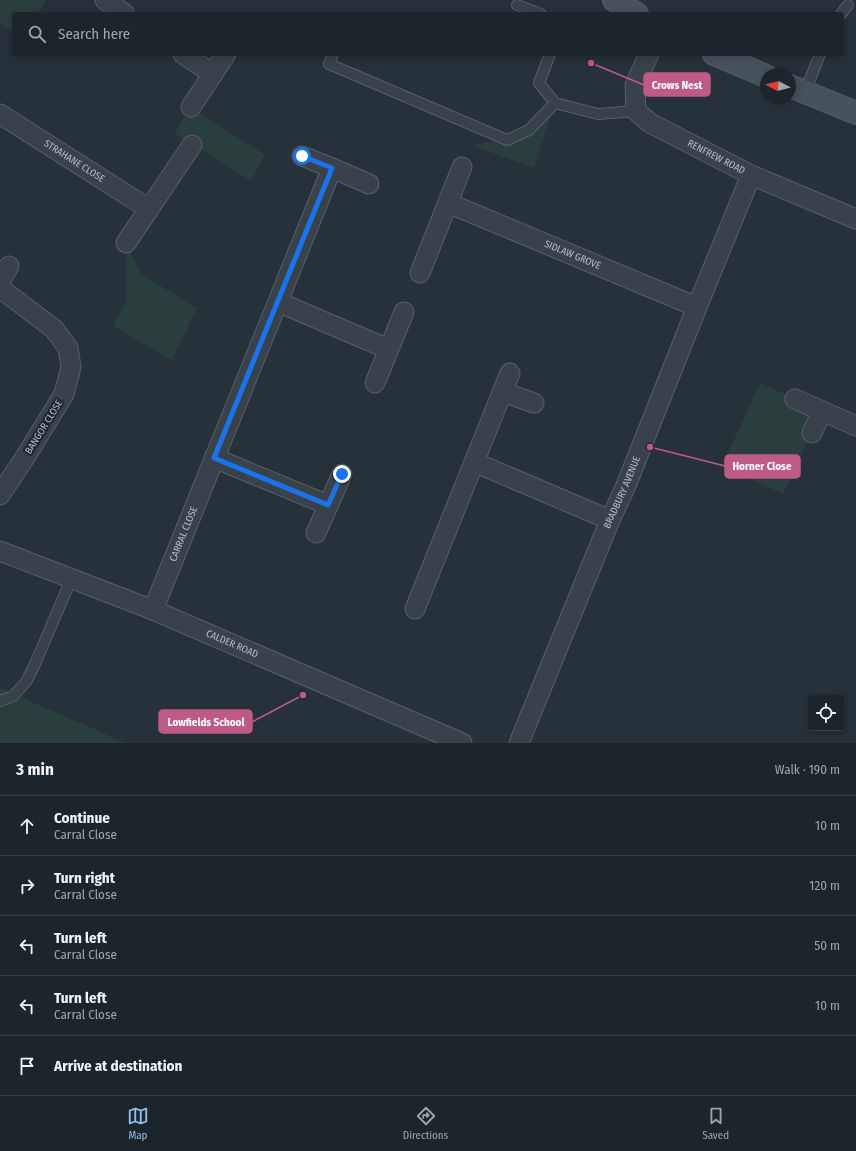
<!DOCTYPE html>
<html lang="en">
<head>
<meta charset="utf-8">
<style>
  :root { --surface:#1c252c; --page:#252d34; --text:#f1f3f6; --muted:#a0a5a9; --line:#3a4248; --accent:#92bfee }
  body { margin:0; font-family:"Fira Sans Condensed",sans-serif; background:var(--page); color:var(--text) }
  .controls { position:absolute; right:12px; bottom:12px; display:grid; overflow:hidden; border-radius:4px; box-shadow:0 2px 10px #0003 }
  .controls button { width:36px; height:36px; display:grid; place-items:center; padding:0; border:0; border-bottom:1px solid var(--line); background:var(--surface); color:var(--text); font:20px sans-serif }
  .compass { position:absolute; left:760px; top:68px; width:36px; height:36px; border-radius:50%; background:var(--surface); box-shadow:0 2px 10px #0003; rotate:277deg }
  .stop { position:absolute; width:12px; height:12px; margin:-9px; border:3px solid #1a73e8; border-radius:50%; background:#fff }
  .stop.end { background:#1a73e8; border-color:#fff; box-shadow:0 1px 4px #0008 }
  .list { margin:0; padding:0; list-style:none }
  h2 { display:flex; justify-content:space-between; align-items:center; height:52px; margin:0; padding:0 16px; font-size:17px }
  h2 small { font-size:13px; font-weight:400; color:var(--muted) }
  .list li { display:grid; grid-template-columns:26px 1fr auto; gap:12px; align-items:center; box-sizing:border-box; height:60px; padding:0 16px; border-top:1px solid var(--line) }
  .list b { display:block; font-size:15px; white-space:nowrap }
  .list p { margin:0; font-size:13px; white-space:nowrap; color:var(--muted) }
  .list em { font-size:13px; font-style:normal; color:var(--muted) }
  .icon { flex:none; width:22px; height:22px; fill:none; stroke:currentColor; stroke-width:2; stroke-linecap:round; stroke-linejoin:round }
  .map { position:relative; flex:none; width:856px; height:743px; overflow:hidden }
  .search { position:absolute; background:var(--surface); box-shadow:0 2px 10px #0003; left:12px; right:12px; top:12px; height:44px; display:flex; align-items:center; gap:10px; box-sizing:border-box; padding:0 14px; border-radius:4px; color:var(--muted); font-size:15px }
  .sheet { height:352px; background:var(--surface) }
  nav { display:flex; justify-content:space-around; align-items:center; box-sizing:border-box; height:56px; border-top:1px solid var(--line); background:var(--surface); font-size:11px; color:var(--muted) }
  nav a { display:grid; justify-items:center; gap:2px }
  nav .on { color:var(--accent) }
  .map>svg:first-child { display:block }
  .green { fill:#2a3f3d }
  .lines { fill:none; stroke-linecap:round; stroke-linejoin:round }
  .lane-casing { stroke:#576069; stroke-width:12 }
  .street-casing { stroke:#576069; stroke-width:21 }
  .secondary-casing { stroke:#576069; stroke-width:24 }
  .lane { stroke:#39424b; stroke-width:10 }
  .street { stroke:#39424b; stroke-width:19 }
  .secondary { stroke:#48525d; stroke-width:22 }
  .route { stroke:#1a73e8; stroke-width:5 }
  .labels { text-anchor:middle; dominant-baseline:central; stroke-width:4; stroke-linejoin:round; paint-order:stroke }
  .street-label { font-size:10px; fill:#b5bdc6; stroke:#1e2730 }
  .leader { fill:none; stroke:#bd5a86; stroke-width:1.5 }
  .callout-dot { fill:#bd5a86; stroke:#1e2730; stroke-width:1.5 }
  .callout { fill:#bd5a86; stroke:#bd5a86; stroke-width:1.5 }
  .callout-label { font-size:11px; text-anchor:middle; font-weight:bold; fill:#fff }
</style>
</head>
<body>
<div class="map">
<svg width="856" height="743" viewBox="0 0 856 743">
  <rect width="100%" height="100%" fill="#26313a"/>
  <g class="green">
    <path d="M0 0H46L37 14H14V33L0 24Z"/>
    <path d="M555 103 534 168 471 145 507 140 529 130Z"/>
    <path d="M191 107 265 155 251 181 174 133Z"/>
    <path d="M126 243 141 274 197 308 172 360 113 326 126 302Z"/>
    <path d="M760 383 822 411 783 494 722 466Z"/>
    <path d="M0 688 126 743H0Z"/>
  </g>
  <g class="lines">
    <g class="lane-casing">
      <g id="lane">
        <path d="M517 5 541 14"/>
        <path d="M841 14 848 5"/>
        <path d="M333 54 329 64 507 140 529 130 555 103"/>
        <path d="M550 54 539 83 555 103 598 114 636 111"/>
        <path d="M805 92 820 54"/>
        <path d="M0 701 13 696 26 682 35 664 67 589 69 578"/>
      </g>
    </g>
    <g class="street-casing">
      <g id="street">
        <path d="M105 0 125 14"/>
        <path d="M183 54 213 74"/>
        <path id="s1" d="M649 54 635 85 636 111 650 123 751 175 856 219"/>
        <path d="M191 107 226 54"/>
        <path id="s2" d="M0 114 149 209 126 243"/>
        <path d="M332 168 369 184"/>
        <path id="s3" d="M448 203 697 307"/>
        <path d="M149 209 192 145"/>
        <path d="M420 273 462 167"/>
        <path d="M0 281 9 266"/>
        <path d="M0 288 54 329 68 348 71 367 64 394 24 459 0 495"/>
        <path d="M278 302 388 349"/>
        <path d="M375 383 404 312"/>
        <path d="M503 392 534 403"/>
        <path d="M795 399 856 426"/>
        <path d="M812 433 822 411"/>
        <path d="M214 458 328 505"/>
        <path d="M474 462 610 520"/>
        <path d="M316 533 342 474"/>
        <path id="s4" d="M0 551 153 610 462 743"/>
        <path d="M415 609 510 373"/>
        <path id="s5" d="M153 610 332 168 302 156"/>
        <path id="s6" d="M519 743 610 520 625 488 697 307 751 175"/>
      </g>
    </g>
    <g class="secondary-casing">
      <g id="secondary">
        <path d="M614 0 637 14"/>
        <path d="M714 54 766 76"/>
        <path d="M790 86 856 113"/>
      </g>
    </g>
    <use href="#lane" class="lane"/>
    <use href="#street" class="street"/>
    <use href="#secondary" class="secondary"/>
  </g>
  <g class="lines">
    <path class="route" d="M302 156 332 168 214 458 328 505 342 474"/>
  </g>
  <g class="labels">
    <g class="street-label">
      <text stroke="none"><textPath href="#s1" startOffset="153">RENFREW ROAD</textPath></text>
      <text stroke="none"><textPath href="#s2" startOffset="88">STRAHANE CLOSE</textPath></text>
      <text stroke="none"><textPath href="#s3" startOffset="135">SIDLAW GROVE</textPath></text>
      <text transform="translate(44 427) rotate(-58)">BANGOR CLOSE</text>
      <text stroke="none"><textPath href="#s6" startOffset="271">BRADBURY AVENUE</textPath></text>
      <text stroke="none"><textPath href="#s5" startOffset="82">CARRAL CLOSE</textPath></text>
      <text stroke="none"><textPath href="#s4" startOffset="250">CALDER ROAD</textPath></text>
    </g>
  </g>
  <path class="leader" d="M591 63L644 85M650 447L725 466M303 695L252 722"/>
  <g class="callout-dot">
    <circle cx="591" cy="63" r="4"/>
    <circle cx="650" cy="447" r="4"/>
    <circle cx="303" cy="695" r="4"/>
  </g>
  <g class="callout">
    <rect x="644" y="73" width="66" height="23" rx="4"/>
    <rect x="725" y="455" width="75" height="23" rx="4"/>
    <rect x="159" y="710" width="93" height="23" rx="4"/>
  </g>
  <g class="callout-label">
    <text x="677" y="89">Crows Nest</text>
    <text x="762" y="470">Horner Close</text>
    <text x="206" y="726">Lowfields School</text>
  </g>
</svg>
<div class="controls">
<button><svg class="icon" aria-label="locate" viewBox="0 0 24 24"><circle cx="12" cy="12" r="6"/><path d="M12 2v4M12 18v4M2 12h4M18 12h4"/></svg></button>
</div>
<svg class="compass" viewBox="-18 -18 36 36"><path d="M0-13l5 13h-10z" fill="#e53935"/><path d="M0 13l5-13h-10z" fill="#a0a5a9"/></svg>
<div class="stop" style="left:302px;top:156px"></div>
<div class="stop end" style="left:342px;top:474px"></div>
<div class="search"><svg class="icon" aria-label="search" viewBox="0 0 24 24"><circle cx="10" cy="10" r="6"/><path d="M15 15l6 6"/></svg>Search here</div>
</div>
<section class="sheet">
<h2>3 min<small>Walk · 190 m</small></h2>
<ul class="list">
<li><svg class="icon" aria-label="ahead" viewBox="0 0 24 24"><path d="M12 20V5M6 11l6-6 6 6"/></svg><div><b>Continue</b><p>Carral Close</p></div><em>10 m</em></li>
<li><svg class="icon" aria-label="right" viewBox="0 0 24 24"><path d="M7 20v-9h11M14 6l5 5-5 5"/></svg><div><b>Turn right</b><p>Carral Close</p></div><em>120 m</em></li>
<li><svg class="icon" aria-label="left" viewBox="0 0 24 24"><path d="M17 20v-9H6M10 6l-5 5 5 5"/></svg><div><b>Turn left</b><p>Carral Close</p></div><em>50 m</em></li>
<li><svg class="icon" aria-label="left" viewBox="0 0 24 24"><path d="M17 20v-9H6M10 6l-5 5 5 5"/></svg><div><b>Turn left</b><p>Carral Close</p></div><em>10 m</em></li>
<li><svg class="icon" aria-label="arrive" viewBox="0 0 24 24"><path d="M6 21V4h12l-3 4 3 4H6"/></svg><div><b>Arrive at destination</b></div></li>
</ul>
</section>
<nav>
<a class="on"><svg class="icon" aria-label="map" viewBox="0 0 24 24"><path d="M3 6l6-2 6 2 6-2v14l-6 2-6-2-6 2zM9 4v14M15 6v14"/></svg>Map</a>
<a><svg class="icon" aria-label="directions" viewBox="0 0 24 24"><path d="M12 3l9 9-9 9-9-9zM9 14v-3h6M13 9l2 2-2 2"/></svg>Directions</a>
<a><svg class="icon" aria-label="saved" viewBox="0 0 24 24"><path d="M7 4h10v16l-5-4-5 4z"/></svg>Saved</a>
</nav>
</body>
</html>
